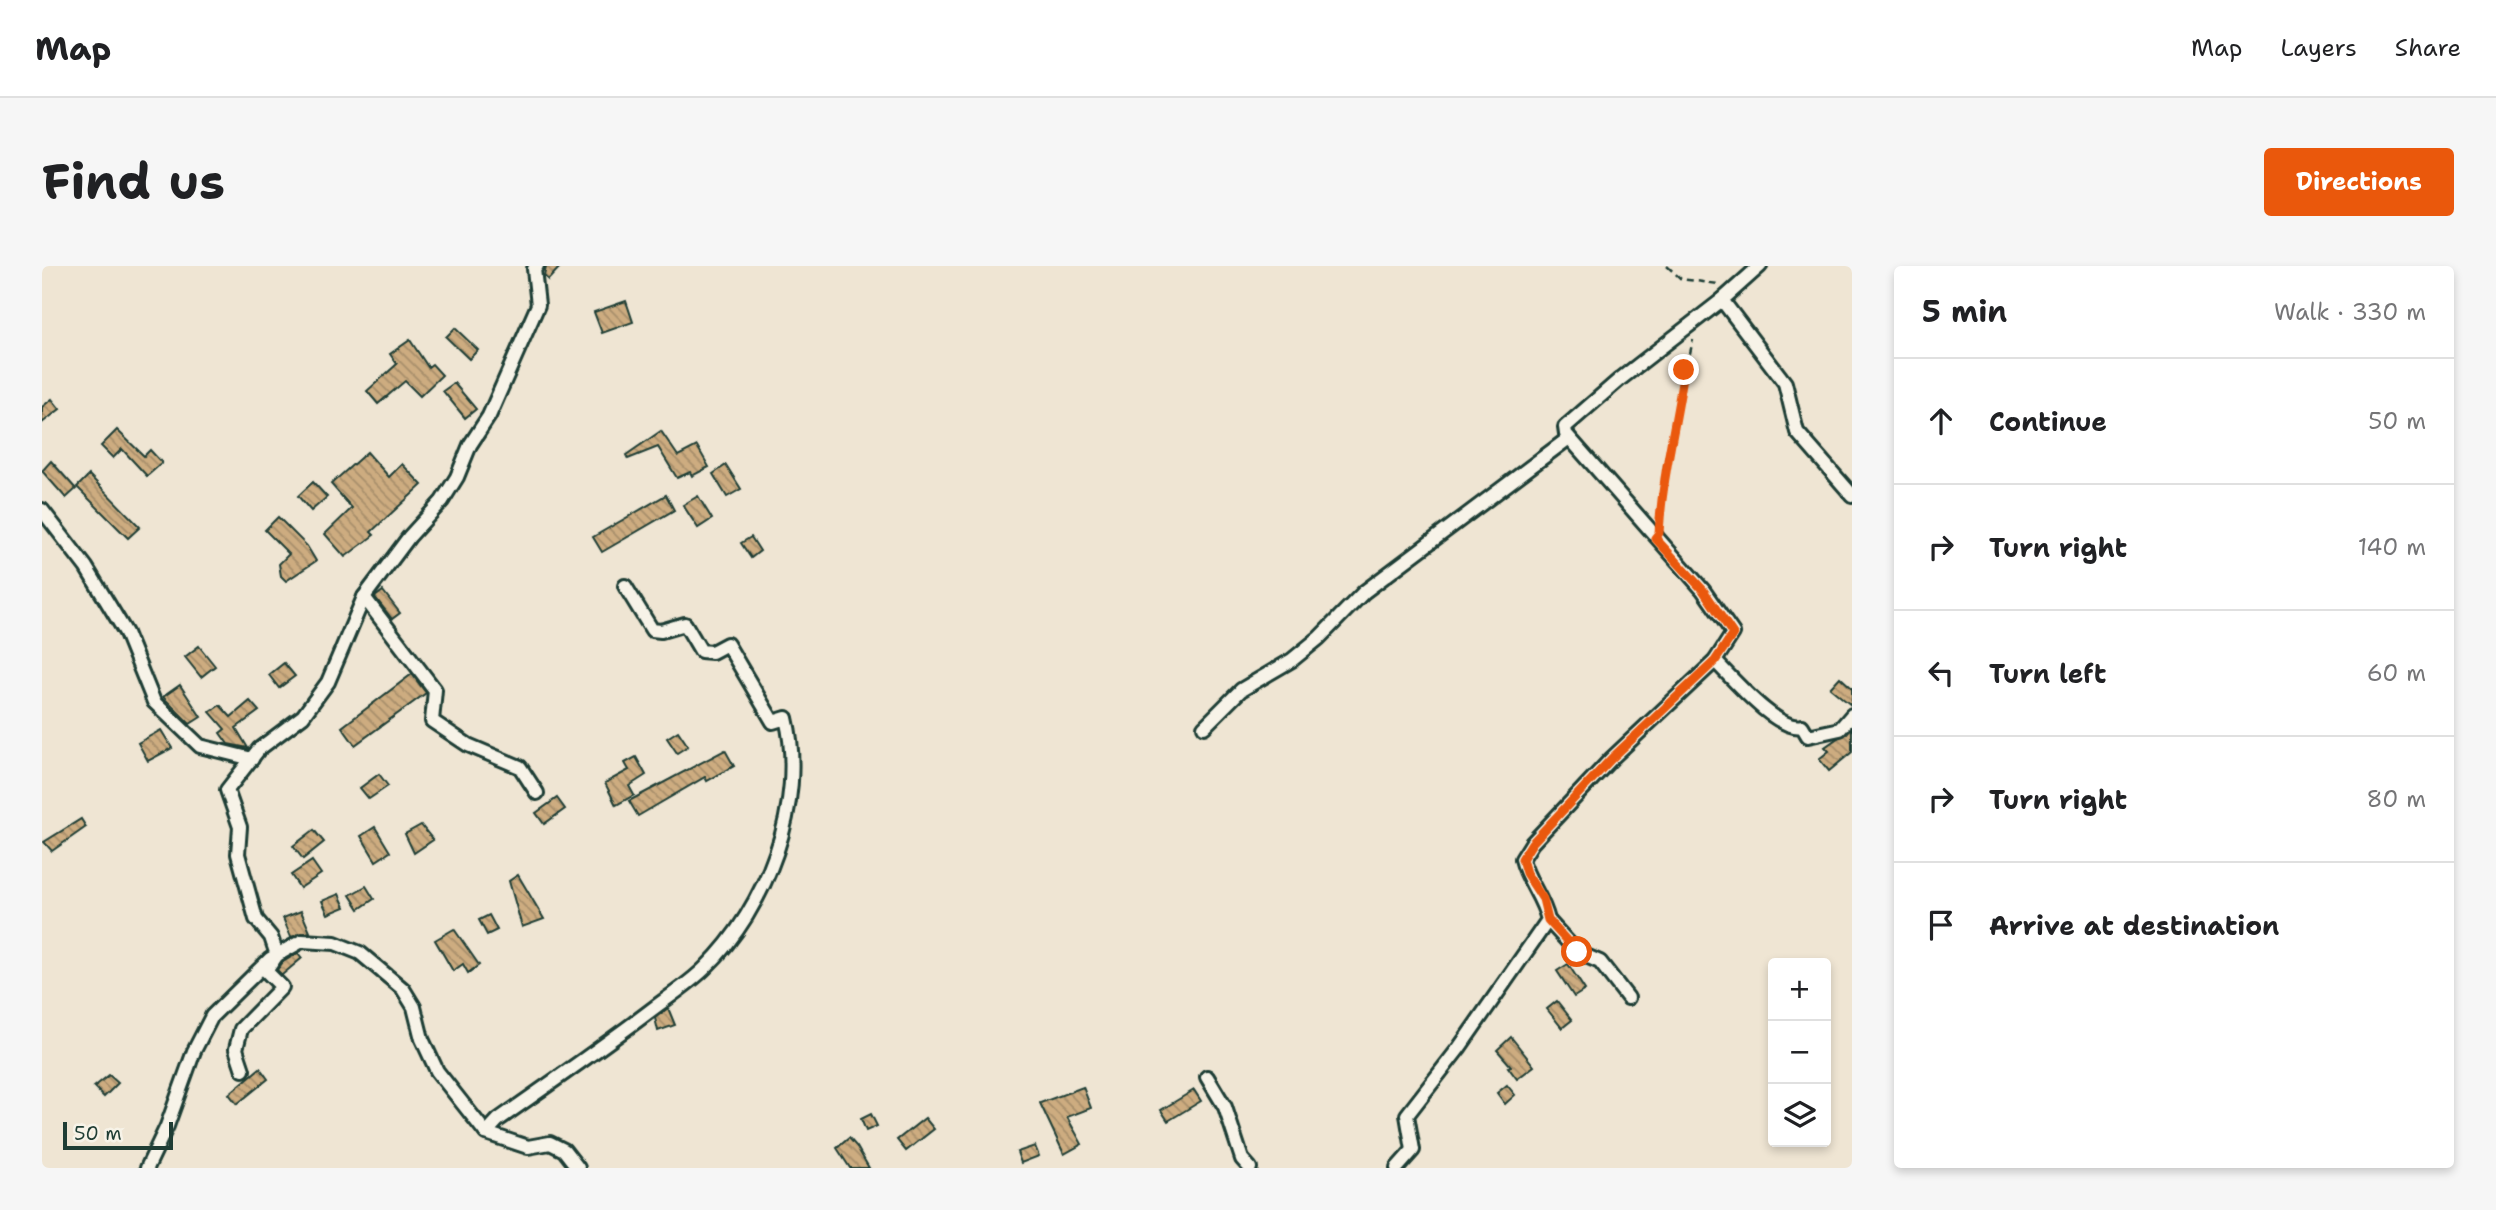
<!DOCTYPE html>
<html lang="en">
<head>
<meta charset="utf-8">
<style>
  :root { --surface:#fff; --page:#f6f6f6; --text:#202124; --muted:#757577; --line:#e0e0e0; --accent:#ea580c }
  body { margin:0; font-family:"Shantell Sans",sans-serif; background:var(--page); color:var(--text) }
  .controls { position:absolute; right:21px; bottom:21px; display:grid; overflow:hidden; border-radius:7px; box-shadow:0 4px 10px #0003 }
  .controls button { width:63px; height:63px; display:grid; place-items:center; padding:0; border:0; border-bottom:2px solid var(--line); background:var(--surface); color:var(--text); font:35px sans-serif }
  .scale { position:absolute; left:21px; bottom:18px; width:110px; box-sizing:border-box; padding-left:7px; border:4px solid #1f3d34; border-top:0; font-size:19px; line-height:24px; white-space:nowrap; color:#1f3d34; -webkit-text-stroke:5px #f7f3e8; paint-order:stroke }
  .stop { position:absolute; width:21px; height:21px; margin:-16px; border:5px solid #ea580c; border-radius:50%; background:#fff }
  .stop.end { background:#ea580c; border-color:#fff; box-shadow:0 2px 7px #0008 }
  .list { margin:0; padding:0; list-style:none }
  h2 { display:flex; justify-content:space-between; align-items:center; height:91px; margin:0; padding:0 28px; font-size:30px }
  h2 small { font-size:23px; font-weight:400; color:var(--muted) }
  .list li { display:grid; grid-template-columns:46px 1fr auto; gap:21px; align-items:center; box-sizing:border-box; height:126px; padding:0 28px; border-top:2px solid var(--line) }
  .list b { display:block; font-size:26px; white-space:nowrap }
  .list em { font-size:23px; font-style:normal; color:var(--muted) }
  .icon { flex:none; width:38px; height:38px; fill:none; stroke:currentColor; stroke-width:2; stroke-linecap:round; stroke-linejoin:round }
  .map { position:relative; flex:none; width:1810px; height:902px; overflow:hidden; border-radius:7px }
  header { display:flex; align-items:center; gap:42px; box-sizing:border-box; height:98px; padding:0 35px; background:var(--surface); border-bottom:2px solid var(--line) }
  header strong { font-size:33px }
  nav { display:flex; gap:38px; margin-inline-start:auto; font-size:24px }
  .intro { display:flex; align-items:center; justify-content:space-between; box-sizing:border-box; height:168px; padding:0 42px }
  h1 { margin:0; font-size:49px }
  .button { padding:18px 32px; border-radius:7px; background:var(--accent); color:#fff; font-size:24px; font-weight:700 }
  main { display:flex; gap:42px; padding:0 42px }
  aside { flex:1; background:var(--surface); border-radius:7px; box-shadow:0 4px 10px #0003 }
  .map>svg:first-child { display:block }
  .building { fill:url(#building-back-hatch); stroke:#1f3d34; stroke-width:2 }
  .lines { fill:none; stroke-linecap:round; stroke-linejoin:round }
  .minor-casing { stroke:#1f3d34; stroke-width:18 }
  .path { stroke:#1f3d34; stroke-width:2.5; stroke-dasharray:7 5; stroke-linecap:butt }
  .minor { stroke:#f7f3e8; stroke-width:12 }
  .route { stroke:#ea580c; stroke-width:9 }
</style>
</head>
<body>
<header>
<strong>Map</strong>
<nav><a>Map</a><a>Layers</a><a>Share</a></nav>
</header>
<div class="intro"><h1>Find us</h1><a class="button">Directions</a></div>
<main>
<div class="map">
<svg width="1810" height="902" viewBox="0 0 1810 902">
  <defs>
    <pattern id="building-back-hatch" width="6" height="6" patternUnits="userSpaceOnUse" patternTransform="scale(1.75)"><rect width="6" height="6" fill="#cdac80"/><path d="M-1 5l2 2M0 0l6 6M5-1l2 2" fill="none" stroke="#a68d6a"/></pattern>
  </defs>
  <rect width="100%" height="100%" fill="#efe5d3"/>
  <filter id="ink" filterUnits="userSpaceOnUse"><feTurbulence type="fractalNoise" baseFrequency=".0143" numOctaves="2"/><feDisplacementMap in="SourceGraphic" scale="14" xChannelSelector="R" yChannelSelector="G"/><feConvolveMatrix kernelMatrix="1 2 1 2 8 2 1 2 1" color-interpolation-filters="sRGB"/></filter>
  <g filter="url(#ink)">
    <g class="building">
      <path d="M504 0H519L506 14 502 10Z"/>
      <path d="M584 35 591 56 560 67 552 46Z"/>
      <path d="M413 62 436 84 427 93 404 71Z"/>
      <path d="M368 74 386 101 390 98 400 109 378 130 363 115 336 138 325 125 355 98 348 88Z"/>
      <path d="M412 117 434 143 423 152 401 125Z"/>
      <path d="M10 133 18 143 0 157V141Z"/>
      <path d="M75 164 102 190 108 184 120 197 105 210 80 183 71 192 59 180Z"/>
      <path d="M619 165 636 190 655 180 667 201 650 210 648 206 635 212 616 181 586 193 584 189Z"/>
      <path d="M325 186 347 211 360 198 380 219 329 266 332 269 303 291 283 268 310 242 289 218Z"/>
      <path d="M9 195 34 223 24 232 0 205Z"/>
      <path d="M684 199 699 223 685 231 671 208Z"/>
      <path d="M47 209 98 261 86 272 35 221Z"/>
      <path d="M271 216 285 231 269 245 256 230Z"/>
      <path d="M624 229 632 244 560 286 551 271Z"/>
      <path d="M656 230 670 253 656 262 641 239Z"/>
      <path d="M236 251 265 280 274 295 244 315 239 310 237 298 247 288 223 264Z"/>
      <path d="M709 271 718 285 709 292 699 277Z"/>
      <path d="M341 325 358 347 350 353 333 331Z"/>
      <path d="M157 380 173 400 159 411 143 391Z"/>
      <path d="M242 397 253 410 237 422 227 409Z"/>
      <path d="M370 408 384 427 313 479 300 461Z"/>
      <path d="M1798 411 1810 422V440L1788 422Z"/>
      <path d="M138 419 159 451 148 458 121 431Z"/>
      <path d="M208 435 217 445 194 462 206 482 186 478 178 467 183 463 168 446 178 439 189 451Z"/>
      <path d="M1810 462V486L1787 505 1777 493 1787 485 1783 481Z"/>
      <path d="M119 464 130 482 106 495 96 477Z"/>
      <path d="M636 465 646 480 635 487 625 472Z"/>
      <path d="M683 484 692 500 665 515 663 511 596 550 587 535Z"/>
      <path d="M594 491 604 509 587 520 592 529 574 539 563 517 587 504 583 497Z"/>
      <path d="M337 508 346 520 327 533 318 522Z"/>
      <path d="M515 532 523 543 502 558 494 547Z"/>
      <path d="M39 553 44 561 10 585 2 576Z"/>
      <path d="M379 559 391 574 372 587 363 568Z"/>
      <path d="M333 561 348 586 334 595 319 570Z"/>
      <path d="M272 564 282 576 261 593 251 580Z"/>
      <path d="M270 595 279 608 258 622 249 609Z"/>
      <path d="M476 609 502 653 480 661 467 615Z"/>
      <path d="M324 620 332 633 317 643 308 629Z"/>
      <path d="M297 628 303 641 286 648 280 635Z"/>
      <path d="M259 645 268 666 249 671 241 652Z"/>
      <path d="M447 649 455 664 445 669 437 654Z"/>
      <path d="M412 663 437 699 426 707 421 698 411 705 393 674Z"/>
      <path d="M256 687 260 692 240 709 235 704 241 696Z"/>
      <path d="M1526 698 1543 724 1532 731 1515 705Z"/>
      <path d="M1515 735 1530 754 1520 762 1505 743Z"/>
      <path d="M626 742 633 759 616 765 613 752Z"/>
      <path d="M1469 771 1492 800 1475 813 1466 801 1469 800 1455 784Z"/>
      <path d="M218 802 226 813 195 838 187 828Z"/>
      <path d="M67 809 76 817 62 831 52 821Z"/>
      <path d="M1465 819 1473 829 1463 838 1455 827Z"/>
      <path d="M1041 821 1049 842 1025 851 1040 878 1022 888 998 837Z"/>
      <path d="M1152 824 1159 835 1126 855 1119 844Z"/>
      <path d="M829 848 835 860 824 865 819 853Z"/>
      <path d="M883 852 892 863 864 885 855 874Z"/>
      <path d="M807 872 815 881 827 902H808L795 882Z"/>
      <path d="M993 880 997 890 979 897 975 886Z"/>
    </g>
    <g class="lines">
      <g class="minor-casing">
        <g id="minor">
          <path d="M1718 0 1680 34 1743 117 1755 166 1810 229"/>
          <path d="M0 244 44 301 84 367 112 436 158 480 210 493"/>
          <path d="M322 331 393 424 390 455 426 479 478 501 495 527"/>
          <path d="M1673 395C1690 412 1736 466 1760 460L1766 470 1798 463 1810 449"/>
          <path d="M1162 461 1199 424 1250 394 1277 372 1322 326 1527 172"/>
          <path d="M1506 654 1535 686 1558 696 1586 732"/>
          <path d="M201 804 194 783 199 763 240 721 224 705 235 689 229 671 214 653 196 588 198 561 185 524 217 483 261 450 286 416 322 331 367 271 400 235 415 211 428 179 447 150 496 39 492 3 495 0"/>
          <path d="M1165 811 1183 841 1200 893 1208 902"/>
          <path d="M444 867 456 854C507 818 558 783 608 745 626 731 647 718 663 702 724 643 765 537 744 452L731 456 685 378 670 386 659 385 643 358 619 365 610 364 583 320"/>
          <path d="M105 902 125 860 152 785 170 750 228 693 260 675 293 677 318 687 361 723 372 741 380 773 395 805 444 867 486 881 508 877 522 884 536 902"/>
          <path d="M1355 902 1371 884 1365 849 1417 782 1506 654C1501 631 1485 615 1480 593L1490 577 1570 492 1673 395 1691 367 1661 324 1524 168 1523 161 1577 114 1680 34"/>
        </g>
      </g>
      <g class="path">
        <path d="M1625 0 1639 13 1676 18"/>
        <path d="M1617 253 1623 198 1651 74"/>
      </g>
      <use href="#minor" class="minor"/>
    </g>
  </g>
  <g class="lines" filter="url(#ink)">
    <path class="route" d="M1535 686 1506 654 1501 633 1484 607 1480 593 1490 577 1570 492 1673 395 1691 368 1661 324 1613 272 1617 267C1620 211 1634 159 1642 104"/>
  </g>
</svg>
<div class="controls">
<button>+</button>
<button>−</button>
<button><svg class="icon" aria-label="layers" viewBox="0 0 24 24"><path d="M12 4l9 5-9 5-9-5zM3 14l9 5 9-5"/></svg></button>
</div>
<div class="scale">50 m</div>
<div class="stop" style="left:1535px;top:686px"></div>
<div class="stop end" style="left:1642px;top:104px"></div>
</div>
<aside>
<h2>5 min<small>Walk · 330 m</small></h2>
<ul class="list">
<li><svg class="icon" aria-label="ahead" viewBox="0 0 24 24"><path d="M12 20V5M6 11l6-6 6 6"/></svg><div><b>Continue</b></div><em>50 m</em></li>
<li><svg class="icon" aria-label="right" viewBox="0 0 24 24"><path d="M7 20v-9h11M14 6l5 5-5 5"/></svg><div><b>Turn right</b></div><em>140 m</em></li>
<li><svg class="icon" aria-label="left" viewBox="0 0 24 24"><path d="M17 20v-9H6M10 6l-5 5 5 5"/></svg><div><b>Turn left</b></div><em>60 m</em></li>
<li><svg class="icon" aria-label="right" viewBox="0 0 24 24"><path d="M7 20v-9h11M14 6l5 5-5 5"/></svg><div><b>Turn right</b></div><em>80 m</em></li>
<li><svg class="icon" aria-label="arrive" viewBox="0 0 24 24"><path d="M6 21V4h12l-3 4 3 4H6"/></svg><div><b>Arrive at destination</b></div></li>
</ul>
</aside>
</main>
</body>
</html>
